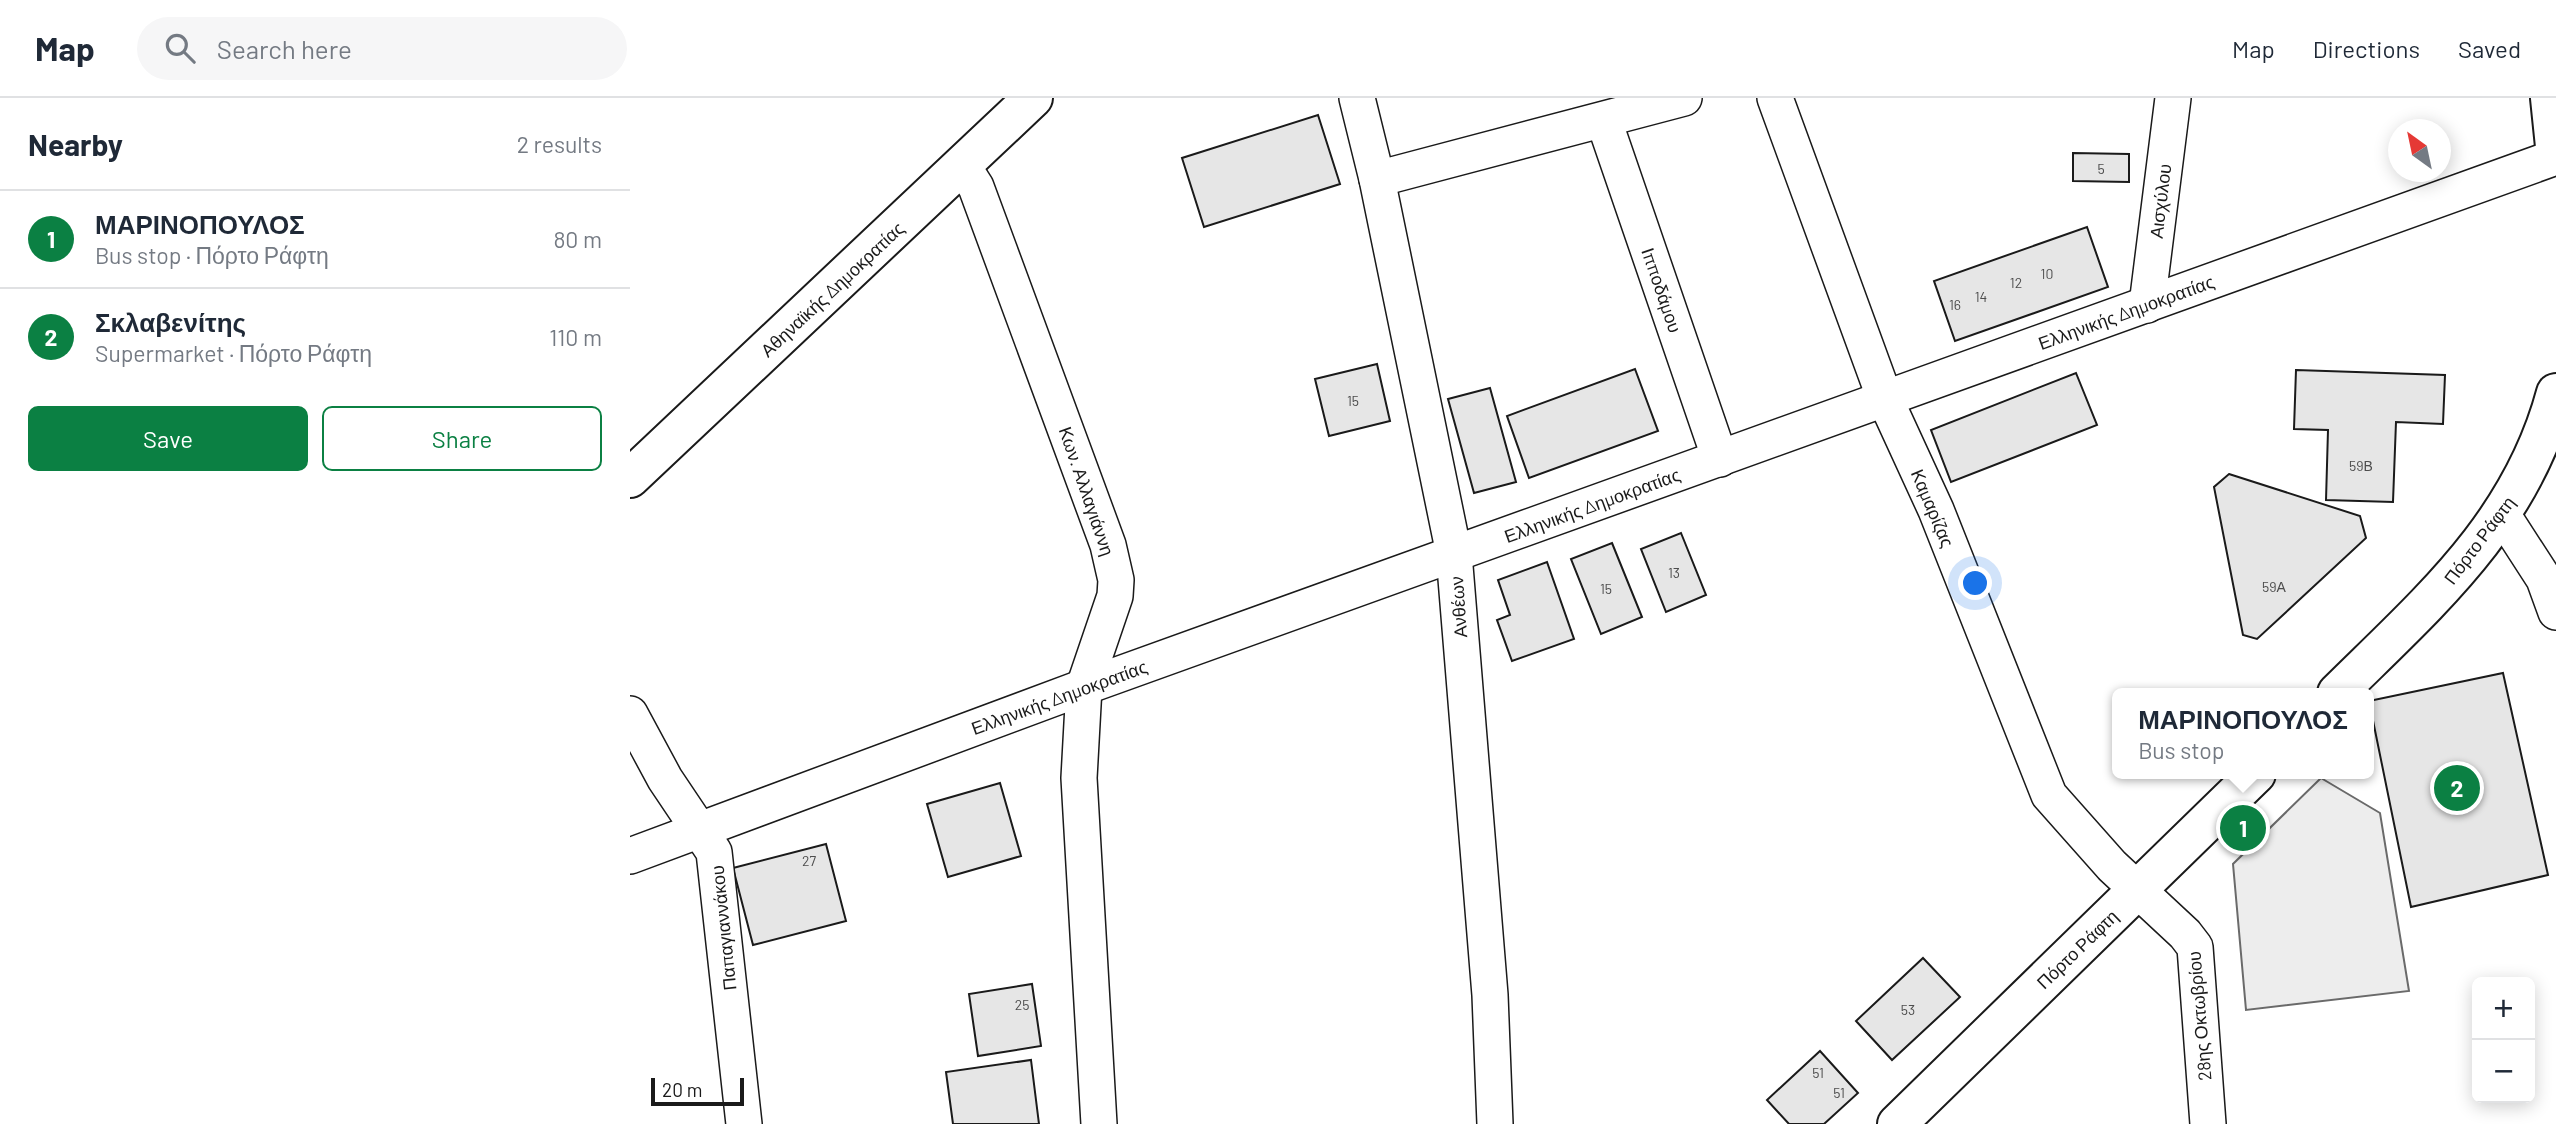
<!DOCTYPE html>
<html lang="en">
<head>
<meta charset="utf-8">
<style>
  :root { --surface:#fff; --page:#f6f6f7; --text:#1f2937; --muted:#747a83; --line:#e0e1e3; --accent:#0b8043 }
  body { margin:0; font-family:Barlow,sans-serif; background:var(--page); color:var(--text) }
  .controls { position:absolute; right:21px; bottom:21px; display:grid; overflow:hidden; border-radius:10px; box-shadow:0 4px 18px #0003 }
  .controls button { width:63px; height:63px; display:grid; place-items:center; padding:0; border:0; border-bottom:2px solid var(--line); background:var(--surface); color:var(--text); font:35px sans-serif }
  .compass { position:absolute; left:1758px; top:21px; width:63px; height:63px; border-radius:50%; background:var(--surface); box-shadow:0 4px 18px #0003; rotate:327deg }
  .scale { position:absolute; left:21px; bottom:18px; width:93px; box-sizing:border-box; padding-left:7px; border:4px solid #1a1a1a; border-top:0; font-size:19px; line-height:24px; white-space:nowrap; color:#1a1a1a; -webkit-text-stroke:5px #fff; paint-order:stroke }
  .you { position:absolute; left:1346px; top:486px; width:24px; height:24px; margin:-18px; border:5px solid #fff; border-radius:50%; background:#1a73e8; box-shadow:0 0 0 10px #1a73e833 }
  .badge { display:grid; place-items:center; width:46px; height:46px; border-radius:50%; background:var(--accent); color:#fff; font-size:23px; font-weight:700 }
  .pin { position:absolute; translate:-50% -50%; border:4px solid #fff; box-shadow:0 2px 7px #0006 }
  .popup { position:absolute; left:1482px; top:590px; width:262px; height:91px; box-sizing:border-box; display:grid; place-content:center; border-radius:10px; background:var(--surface); filter:drop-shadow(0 2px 5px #0005); font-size:23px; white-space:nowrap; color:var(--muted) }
  .popup b { font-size:26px; color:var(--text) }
  .popup::after { content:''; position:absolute; left:50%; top:100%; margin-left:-14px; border:14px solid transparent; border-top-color:var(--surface) }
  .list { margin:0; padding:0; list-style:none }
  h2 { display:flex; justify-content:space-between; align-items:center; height:91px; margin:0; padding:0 28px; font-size:30px }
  h2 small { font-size:23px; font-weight:400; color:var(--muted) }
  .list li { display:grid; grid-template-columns:46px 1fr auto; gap:21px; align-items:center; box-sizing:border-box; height:98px; padding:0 28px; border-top:2px solid var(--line) }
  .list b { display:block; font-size:26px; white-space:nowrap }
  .list p { margin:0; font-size:23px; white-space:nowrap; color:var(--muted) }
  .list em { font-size:23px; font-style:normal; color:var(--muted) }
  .actions { display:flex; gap:14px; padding:21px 28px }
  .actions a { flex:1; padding:16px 0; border:2px solid var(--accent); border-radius:10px; text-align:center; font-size:24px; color:var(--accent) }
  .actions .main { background:var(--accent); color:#fff }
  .icon { flex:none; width:38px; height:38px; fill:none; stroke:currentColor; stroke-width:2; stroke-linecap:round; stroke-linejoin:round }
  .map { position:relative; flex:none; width:1926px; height:1026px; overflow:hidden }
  header { display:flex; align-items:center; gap:42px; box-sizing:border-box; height:98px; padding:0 35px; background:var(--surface); border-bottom:2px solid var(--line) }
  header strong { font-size:33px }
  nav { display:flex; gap:38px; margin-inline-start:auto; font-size:24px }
  .search { width:490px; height:63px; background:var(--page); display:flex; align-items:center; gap:18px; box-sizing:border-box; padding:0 24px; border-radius:38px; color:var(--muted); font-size:26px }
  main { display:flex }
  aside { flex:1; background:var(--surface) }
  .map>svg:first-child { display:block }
  .built { fill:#ededed; stroke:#6a6a6a; stroke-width:2 }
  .building { fill:#e6e6e6; stroke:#1a1a1a; stroke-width:2 }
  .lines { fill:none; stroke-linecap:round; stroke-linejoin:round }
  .minor-casing { stroke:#1a1a1a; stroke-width:38 }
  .major-casing { stroke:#1a1a1a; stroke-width:42 }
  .minor { stroke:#fff; stroke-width:35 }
  .major { stroke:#fff; stroke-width:38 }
  .labels { text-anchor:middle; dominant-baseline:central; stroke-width:5; stroke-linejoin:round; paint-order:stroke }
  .number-label { font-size:14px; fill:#4d4d4d }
  .street-label { font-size:18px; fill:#1a1a1a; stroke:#fff }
</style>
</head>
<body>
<header>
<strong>Map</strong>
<div class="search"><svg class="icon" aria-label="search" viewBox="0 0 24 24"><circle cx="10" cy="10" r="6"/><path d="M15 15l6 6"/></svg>Search here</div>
<nav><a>Map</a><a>Directions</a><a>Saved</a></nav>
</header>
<main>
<aside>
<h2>Nearby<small>2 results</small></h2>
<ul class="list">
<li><span class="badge">1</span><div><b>ΜΑΡΙΝΟΠΟΥΛΟΣ</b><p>Bus stop · Πόρτο Ράφτη</p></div><em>80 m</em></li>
<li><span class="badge">2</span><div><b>Σκλαβενίτης</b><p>Supermarket · Πόρτο Ράφτη</p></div><em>110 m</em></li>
</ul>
<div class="actions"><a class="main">Save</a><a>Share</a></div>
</aside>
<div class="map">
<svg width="1926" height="1026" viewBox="0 0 1926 1026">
  <rect width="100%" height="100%" fill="#fff"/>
  <path class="built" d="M1691 680 1750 715 1779 893 1616 912 1603 766Z"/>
  <g class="building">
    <path d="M688 17 710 86 574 129 552 60Z"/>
    <path d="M1443 55 1499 56V84L1443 83Z"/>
    <path d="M1457 129 1478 189 1325 243 1304 183Z"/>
    <path d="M747 266 760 323 699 338 685 281Z"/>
    <path d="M1005 271 1028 333 899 380 877 318Z"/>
    <path d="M1666 272 1815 277 1813 326 1766 324 1763 404 1696 402 1698 332 1664 331Z"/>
    <path d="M1446 275 1467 327 1321 384 1301 332Z"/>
    <path d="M860 290 886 384 844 395 818 301Z"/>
    <path d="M1599 376 1730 418 1736 440 1627 541 1613 537 1584 389Z"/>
    <path d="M1051 435 1076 497 1036 514 1011 451Z"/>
    <path d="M982 445 1012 519 971 536 941 461Z"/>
    <path d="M917 464 944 541 882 563 867 522 880 517 868 482Z"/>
    <path d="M1873 575 1918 777 1781 809 1739 603Z"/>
    <path d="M370 685 391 758 318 779 297 706Z"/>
    <path d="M196 746 216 823 123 847 103 770Z"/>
    <path d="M1293 860 1330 899 1262 962 1226 923Z"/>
    <path d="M402 886 411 948 348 958 339 896Z"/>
    <path d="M1190 953 1228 995 1194 1026H1159L1137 1002Z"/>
    <path d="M401 962 409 1026H323L316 974Z"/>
  </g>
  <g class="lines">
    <g class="minor-casing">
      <g id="minor">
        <path d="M727 0 747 81 824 456 860 897 865 1026"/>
        <path d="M1145 0 1255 301 1306 412 1419 697 1482 768 1555 836 1565 849 1578 1026"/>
        <path d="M974 23 1090 361"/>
        <path d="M332 67 346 89 478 447 486 482 485 498 454 589 449 680 469 1026"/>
        <path d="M747 81 1054 0"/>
        <path d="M1517 207 1543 0"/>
        <path d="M1872 416 1914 481 1926 514"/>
        <path d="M0 616 35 681 84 754 114 1026"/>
        <path d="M0 758 454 589 1926 59"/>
      </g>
    </g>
    <g class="major-casing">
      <g id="major">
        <path d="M1920 0 1926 58"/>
        <path d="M0 380 403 0"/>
        <path d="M1707 595C1800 503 1891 426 1926 295"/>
        <path d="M1267 1026 1626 676"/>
      </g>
    </g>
    <use href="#minor" class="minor"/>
    <use href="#major" class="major"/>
  </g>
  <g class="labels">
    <g class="number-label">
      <text x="1471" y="70">5</text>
      <text x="1417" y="175">10</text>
      <text x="1386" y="184">12</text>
      <text x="1351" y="198">14</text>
      <text x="1325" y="206">16</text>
      <text x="723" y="302">15</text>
      <text x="1731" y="367">59Β</text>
      <text x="1044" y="474">13</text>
      <text x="1644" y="488">59Α</text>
      <text x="976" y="490">15</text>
      <text x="179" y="762">27</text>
      <text x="392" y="906">25</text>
      <text x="1278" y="911">53</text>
      <text x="1188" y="974">51</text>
      <text x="1209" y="994">51</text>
    </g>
    <g class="street-label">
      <text transform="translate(1530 103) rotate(-83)">Αισχύλου</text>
      <text transform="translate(202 191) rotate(-43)">Αθηναϊκής Δημοκρατίας</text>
      <text transform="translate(1032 192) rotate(71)">Ιπποδάμου</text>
      <text transform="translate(1496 214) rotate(-20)">Ελληνικής Δημοκρατίας</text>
      <text transform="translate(457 393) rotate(71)">Κων. Αλλαγιάννη</text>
      <text transform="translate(962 407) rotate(-20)">Ελληνικής Δημοκρατίας</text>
      <text transform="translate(1303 410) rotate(67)">Καμαρίζας</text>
      <text transform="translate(1849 442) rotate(-53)">Πόρτο Ράφτη</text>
      <text transform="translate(828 509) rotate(-94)">Ανθέων</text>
      <text transform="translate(429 599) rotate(-20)">Ελληνικής Δημοκρατίας</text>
      <text transform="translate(93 830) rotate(-96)">Παπαγιαννάκου</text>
      <text transform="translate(1447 851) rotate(-44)">Πόρτο Ράφτη</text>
      <text transform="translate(1569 918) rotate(-95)">28ης Οκτωβρίου</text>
    </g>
  </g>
</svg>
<div class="controls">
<button>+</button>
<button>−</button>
</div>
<svg class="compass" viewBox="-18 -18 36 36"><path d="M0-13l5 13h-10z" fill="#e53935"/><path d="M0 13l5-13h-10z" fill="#747a83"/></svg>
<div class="scale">20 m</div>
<div class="you"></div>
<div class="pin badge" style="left:1613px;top:730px">1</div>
<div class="popup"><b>ΜΑΡΙΝΟΠΟΥΛΟΣ</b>Bus stop</div>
<div class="pin badge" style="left:1827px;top:690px">2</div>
</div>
</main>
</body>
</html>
